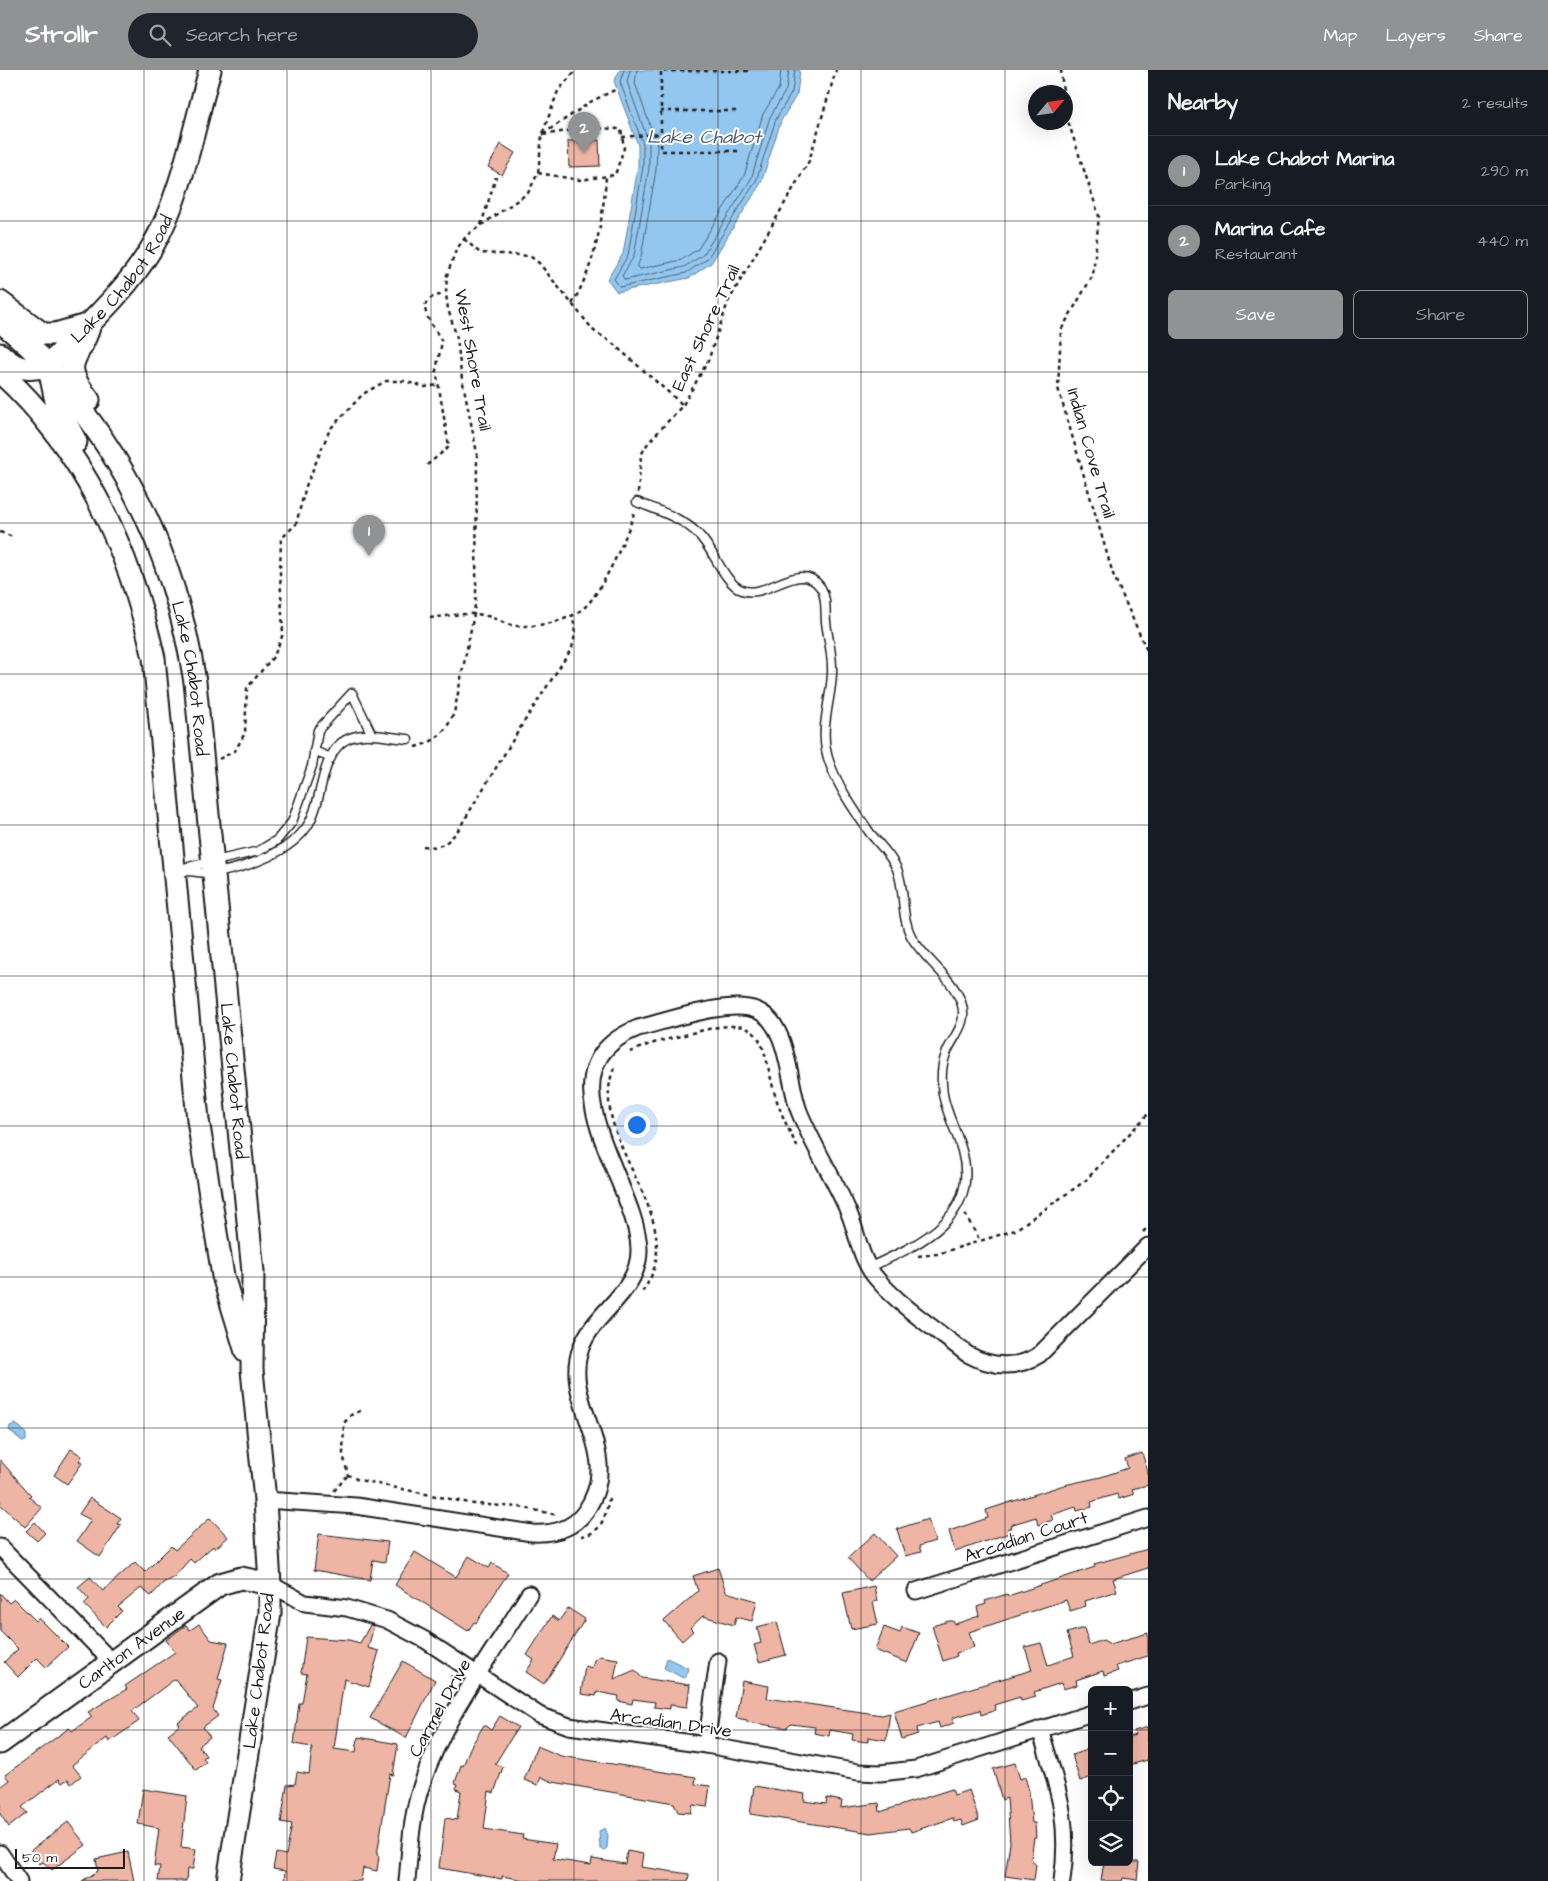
<!DOCTYPE html>
<html lang="en">
<head>
<meta charset="utf-8">
<style>
  :root { --surface:#171b24; --page:#20242c; --text:#f1f3f6; --muted:#9ea1a6; --line:#363941; --accent:#919294 }
  body { margin:0; font-family:"Architects Daughter",sans-serif; background:var(--page); color:var(--text) }
  .controls { position:absolute; right:15px; bottom:15px; display:grid; overflow:hidden; border-radius:8px; box-shadow:0 5px 20px #0002 }
  .controls button { width:45px; height:45px; display:grid; place-items:center; padding:0; border:0; border-bottom:1px solid var(--line); background:var(--surface); color:var(--text); font:25px sans-serif }
  .compass { position:absolute; left:1028px; top:15px; width:45px; height:45px; border-radius:50%; background:var(--surface); box-shadow:0 5px 20px #0002; rotate:61deg }
  .scale { position:absolute; left:15px; bottom:12px; width:110px; box-sizing:border-box; padding-left:5px; border:2px solid #1c1c1c; border-top:0; font-size:14px; line-height:18px; white-space:nowrap; color:#1c1c1c; -webkit-text-stroke:4px #fff; paint-order:stroke }
  .you { position:absolute; left:636px; top:1054px; width:18px; height:18px; margin:-12px; border:4px solid #fff; border-radius:50%; background:#1a73e8; box-shadow:0 0 0 8px #1a73e833 }
  .badge { display:grid; place-items:center; width:32px; height:32px; border-radius:50%; background:var(--accent); color:#fff; font-size:16px; font-weight:700 }
  .pin { position:absolute; translate:-50% -41px; filter:drop-shadow(0 1px 2px #0008) }
  .pin::after { content:''; position:absolute; top:26px; width:18px; height:15px; background:inherit; clip-path:polygon(0 0,100% 0,50% 100%) }
  .list { margin:0; padding:0; list-style:none }
  h2 { display:flex; justify-content:space-between; align-items:center; height:65px; margin:0; padding:0 20px; font-size:21px }
  h2 small { font-size:16px; font-weight:400; color:var(--muted) }
  .list li { display:grid; grid-template-columns:32px 1fr auto; gap:15px; align-items:center; box-sizing:border-box; height:70px; padding:0 20px; border-top:1px solid var(--line) }
  .list b { display:block; font-size:19px; white-space:nowrap }
  .list p { margin:0; font-size:16px; white-space:nowrap; color:var(--muted) }
  .list em { font-size:16px; font-style:normal; color:var(--muted) }
  .actions { display:flex; gap:10px; padding:15px 20px }
  .actions a { flex:1; padding:11px 0; border:1px solid var(--accent); border-radius:8px; text-align:center; font-size:18px; color:var(--accent) }
  .actions .main { background:var(--accent); color:#fff }
  .icon { flex:none; width:28px; height:28px; fill:none; stroke:currentColor; stroke-width:2; stroke-linecap:round; stroke-linejoin:round }
  .map { position:relative; flex:none; width:1148px; height:1811px; overflow:hidden }
  header { display:flex; align-items:center; gap:30px; box-sizing:border-box; height:70px; padding:0 25px; background:var(--accent); color:#fff }
  header strong { font-size:24px }
  nav { display:flex; gap:28px; margin-inline-start:auto; font-size:18px }
  .search { width:350px; height:45px; background:var(--page); display:flex; align-items:center; gap:12px; box-sizing:border-box; padding:0 18px; border-radius:28px; color:var(--muted); font-size:19px }
  main { display:flex }
  aside { flex:1; background:var(--surface) }
  .map>svg:first-child { display:block }
  .water { fill:#93c7f0; stroke:#63839b }
  .lines { fill:none; stroke-linecap:round; stroke-linejoin:round }
  .shore { stroke:#4c6071; stroke-width:1 }
  .building { fill:#eeb5a5; stroke:#1c1c1c }
  .lane-casing { stroke:#1c1c1c; stroke-width:11 }
  .street-casing { stroke:#1c1c1c; stroke-width:19 }
  .secondary-casing { stroke:#1c1c1c; stroke-width:25 }
  .path { stroke:#1c1c1c; stroke-width:2.5; stroke-dasharray:4 4; stroke-linecap:butt }
  .lane { stroke:#fff; stroke-width:8 }
  .street { stroke:#fff; stroke-width:15 }
  .secondary { stroke:#fff; stroke-width:21 }
  .grid { fill:none; stroke:#1c1c1c; stroke-width:1; stroke-opacity:0.55 }
  .labels { text-anchor:middle; dominant-baseline:central; stroke-width:4; stroke-linejoin:round; paint-order:stroke }
  .street-label { font-size:18px; fill:#1c1c1c; stroke:#fff }
  .water-label { font-size:19px; font-style:italic; fill:#4c6071; stroke:#fff }
</style>
</head>
<body>
<header>
<strong>Strollr</strong>
<div class="search"><svg class="icon" aria-label="search" viewBox="0 0 24 24"><circle cx="10" cy="10" r="6"/><path d="M15 15l6 6"/></svg>Search here</div>
<nav><a>Map</a><a>Layers</a><a>Share</a></nav>
</header>
<main>
<div class="map">
<svg width="1148" height="1811" viewBox="0 0 1148 1811">
  <rect width="100%" height="100%" fill="#fff"/>
  <filter id="ink" filterUnits="userSpaceOnUse"><feTurbulence type="fractalNoise" baseFrequency=".02" numOctaves="2"/><feDisplacementMap in="SourceGraphic" scale="10" xChannelSelector="R" yChannelSelector="G"/><feConvolveMatrix kernelMatrix="1 2 1 2 8 2 1 2 1" color-interpolation-filters="sRGB"/></filter>
  <g filter="url(#ink)">
    <g class="water">
      <path d="M620 0H800L797 24 781 51 761 113 711 193 689 208 617 222 607 209 623 184 638 97V75L614 11Z"/>
      <path d="M15 1354 20 1357 26 1364V1371H22L9 1360 10 1356Z"/>
      <path d="M667 1588 688 1598 686 1607 683 1608 664 1598Z"/>
      <path d="M605 1758 608 1765 607 1778 604 1780 600 1779 599 1761Z"/>
    </g>
    <g class="lines">
      <g class="shore">
        <path d="M624 0 620 12 643 74V97L628 185 614 209 620 217 686 203 707 189 756 111 776 49 792 22 795 0"/>
        <path d="M630 0 627 12 649 73V98L634 186 622 206 625 210 684 197 703 185 751 109 770 47 786 20 789 0"/>
        <path d="M637 0 635 13 657 75 656 100 641 187 637 197 640 199 681 190 698 179 744 106 763 44 779 18 781 0"/>
      </g>
    </g>
    <g class="building">
      <path d="M599 70 600 96 569 97 568 71Z"/>
      <path d="M501 74 515 83 502 105 488 97Z"/>
      <path d="M71 1379 82 1386 79 1391 83 1392 67 1414 54 1405Z"/>
      <path d="M1142 1383 1148 1402V1415L1132 1419 1134 1424 1119 1429 1117 1424 1091 1432 1092 1437 1077 1441 1076 1437 1051 1445 1053 1450 1038 1455 1036 1447 1010 1455 1011 1458H1008L1009 1463 955 1482 949 1461 988 1448 986 1440 1064 1415 1101 1407 1128 1398 1125 1389Z"/>
      <path d="M0 1390 31 1425 29 1427 42 1438 25 1457 0 1434Z"/>
      <path d="M90 1428 121 1448 117 1454 121 1455 100 1487 77 1471 91 1450 79 1444Z"/>
      <path d="M210 1448 228 1467 215 1479 213 1476 194 1493 190 1489 174 1507 163 1513 151 1526 141 1518 118 1537 122 1541 106 1557 84 1534 89 1529 78 1517 90 1507 103 1521 135 1492 145 1502 171 1476 175 1480Z"/>
      <path d="M928 1449 935 1471 919 1476 921 1482 905 1486 897 1459Z"/>
      <path d="M35 1452 45 1463 37 1471 26 1461Z"/>
      <path d="M875 1463 896 1486 869 1511 848 1488Z"/>
      <path d="M319 1464 388 1472 385 1492 373 1490 370 1510 314 1500Z"/>
      <path d="M1148 1479V1498L1113 1509 1117 1521 1085 1531 1086 1536 1070 1541 1066 1530 969 1562 974 1577 956 1583 957 1586 943 1591 932 1556 949 1551H953L955 1554 979 1546 977 1537 986 1534 985 1531 1007 1524 1008 1526 1095 1497 1094 1494Z"/>
      <path d="M415 1482 456 1507 469 1486 489 1498 492 1493 508 1503 476 1553 474 1552 468 1561 395 1515Z"/>
      <path d="M718 1498 726 1522 757 1531 752 1551 736 1547 734 1555 703 1546 690 1558 693 1561 682 1571 664 1551 698 1521 693 1506Z"/>
      <path d="M874 1516 877 1531 873 1532 878 1554 851 1559 843 1523Z"/>
      <path d="M0 1523 9 1533 14 1529 36 1551 39 1548 68 1577 46 1597 37 1588 18 1607 4 1592 18 1579 0 1561Z"/>
      <path d="M568 1538 585 1549 544 1614 526 1602 534 1590 527 1585 552 1546 559 1551Z"/>
      <path d="M777 1552 786 1585 759 1592 754 1575 761 1573 757 1557Z"/>
      <path d="M199 1554 211 1570 228 1573 218 1609 222 1610 213 1639 218 1646 203 1657 210 1667 199 1676 206 1686 203 1688 206 1692 196 1700 168 1664 180 1655 178 1652 198 1638 175 1609 132 1641 139 1651 109 1672 107 1668 72 1695 81 1706 71 1714 68 1709 62 1713 59 1709 22 1737 27 1743 9 1757 0 1744V1717L9 1710 5 1705 69 1658 72 1661 92 1647 88 1642 127 1619 125 1616 175 1582 166 1570 186 1555 190 1560Z"/>
      <path d="M370 1555 374 1556 368 1578 379 1581 369 1617 344 1609 334 1679 356 1682 358 1667 398 1674 393 1705 390 1704 377 1785 379 1786 377 1801 363 1798 361 1811H284L285 1801 273 1799 276 1783 286 1785 292 1754 281 1752 287 1715 295 1714 297 1702 309 1704 312 1677 294 1674 299 1633H302L307 1604 301 1603 306 1567 349 1570 360 1573Z"/>
      <path d="M884 1557 900 1563 902 1557 919 1563 907 1593 875 1580Z"/>
      <path d="M1084 1558 1089 1575 1103 1570 1110 1574 1148 1563V1586L1116 1596 1118 1601 1104 1606 1103 1601 1076 1610 1077 1615 1063 1619 1061 1613 1034 1622 1036 1627 1021 1631 1020 1627 994 1635 996 1640 981 1645 980 1640 952 1648 954 1653 940 1658 938 1652 917 1658 918 1664 902 1669 894 1641 1032 1600 1025 1577 1041 1573 1048 1595 1074 1586 1067 1563Z"/>
      <path d="M599 1586 618 1589 614 1609 635 1600 642 1608 690 1615 687 1637 670 1635V1639L654 1637 655 1632 633 1629 632 1634 618 1631 619 1626 597 1622 596 1626 581 1624 585 1596 592 1598 594 1590Z"/>
      <path d="M403 1591 435 1610 406 1668 370 1648Z"/>
      <path d="M742 1611 769 1616 767 1628 882 1645 890 1643 886 1670 868 1667V1672L852 1670 853 1664 830 1660 829 1666 814 1663 815 1657 791 1654 787 1658 747 1652V1650L736 1648Z"/>
      <path d="M500 1646 518 1657 495 1694 503 1697 494 1723 489 1721 484 1759 523 1765 522 1769 556 1774 553 1789 591 1795 592 1789 625 1794 627 1781 643 1784 641 1797 689 1804 688 1811H530L502 1806V1809L439 1798 445 1748 457 1750 461 1721 456 1719 458 1714 455 1713 461 1695 463 1696 470 1678 484 1655 491 1660Z"/>
      <path d="M1148 1657V1690L1129 1695V1667L1135 1665 1134 1661Z"/>
      <path d="M537 1676 561 1686 696 1707 695 1714 710 1716 707 1737 693 1735 691 1743 678 1742 674 1733 553 1712 541 1707 538 1715 524 1710Z"/>
      <path d="M1092 1678V1707L1080 1711 1072 1685Z"/>
      <path d="M1015 1693 1020 1709 1025 1707 1029 1721 1032 1753H1035L1036 1768H1034L1031 1789 1036 1795 1034 1810 1005 1806 1010 1773 1007 1728 1002 1730 993 1699Z"/>
      <path d="M754 1716 805 1724 804 1731 826 1734 827 1728 842 1731 841 1738 879 1733 880 1742 952 1719 954 1725 969 1720 979 1750 963 1756 961 1750 954 1752 953 1748 911 1762 909 1758 871 1763 750 1744Z"/>
      <path d="M143 1719 187 1726 181 1777 196 1779 193 1799H187L186 1811H158L160 1796H154L159 1758 138 1754Z"/>
      <path d="M68 1752 86 1775 52 1800 43 1792 40 1794 30 1781Z"/>
      <path d="M128 1782 134 1811H82L98 1801 96 1789Z"/>
      <path d="M1104 1792H1139L1137 1810 1123 1808 1122 1811H1101Z"/>
    </g>
    <g class="lines">
      <g class="lane-casing">
        <g id="lane">
          <path d="M637 432C659 441 683 448 699 465 714 480 724 513 742 520 767 530 801 488 821 518 827 528 825 541 826 552 828 569 833 586 832 603 831 632 819 658 828 688 836 714 854 740 870 763 879 774 891 785 897 799 906 822 900 846 912 868 926 891 952 907 961 932 969 953 953 966 946 984 941 996 941 1010 943 1024 946 1043 957 1062 962 1081 981 1148 918 1175 868 1198"/>
          <path d="M314 681 331 688"/>
          <path d="M175 800 259 781 277 770 292 752 312 696 318 660 352 623 372 665"/>
          <path d="M185 801C194 801 206 804 215 803 246 798 291 782 308 755 323 731 319 693 341 673 359 658 387 668 408 669"/>
        </g>
      </g>
      <g class="street-casing">
        <g id="street">
          <path d="M265 1430 356 1436 532 1463C553 1464 572 1460 585 1442 627 1383 560 1334 581 1278 594 1241 640 1222 639 1179 637 1111 534 999 638 958 667 951 729 929 756 940 789 952 788 1012 799 1041 813 1076 834 1108 849 1143 858 1165 860 1190 877 1209 902 1238 937 1260 967 1284 991 1297 1015 1300 1039 1285L1148 1176"/>
          <path d="M0 1477 112 1592"/>
          <path d="M270 1514 305 1533 347 1538 387 1550 425 1570 539 1645 569 1656 706 1675 858 1702 880 1703 916 1699 1092 1643"/>
          <path d="M916 1521 1148 1448"/>
          <path d="M1129 1632 1148 1626"/>
          <path d="M1040 1659C1057 1717 1071 1749 1062 1811"/>
          <path d="M706 1675 718 1591"/>
          <path d="M0 1783 19 1811"/>
          <path d="M407 1811C410 1780 411 1747 421 1717 443 1647 491 1586 529 1524"/>
        </g>
      </g>
      <g class="secondary-casing">
        <g id="secondary">
          <path d="M0 232 43 264H55L90 254C80 292 57 289 89 330"/>
          <path id="s1" d="M0 251C17 265 33 279 48 295 55 304 61 314 68 323 138 407 178 504 195 612L253 1202 252 1300 265 1430 270 1514V1543L228 1811"/>
          <path d="M0 284C19 301 24 300 48 296"/>
          <path id="s2" d="M48 296C84 258 124 224 151 179 181 129 194 57 210 0"/>
          <path d="M0 302C84 378 129 479 154 588L198 1050 223 1206 246 1282"/>
          <path d="M50 303 57 336 76 372"/>
          <path id="s3" d="M0 1673 220 1514 241 1508 270 1514"/>
        </g>
      </g>
      <g class="path">
        <path d="M1061 0 1063 22"/>
        <path d="M660 41H739"/>
        <path d="M1066 45 1099 146 1093 205 1061 260 1058 318 1113 504 1148 583"/>
        <path d="M543 64 592 31 617 19"/>
        <path d="M622 67 659 64"/>
        <path d="M738 81H661V1H748"/>
        <path d="M538 103 580 110 615 105 624 78 621 59 586 58 542 65"/>
        <path d="M481 155 496 107"/>
        <path d="M464 169 480 183 521 185 531 187 539 193 594 261 611 272 683 335"/>
        <path d="M572 234C595 196 603 150 606 107"/>
        <path d="M427 395 449 377 436 300 442 272C434 255 407 229 445 224"/>
        <path d="M638 423 641 385 648 373 683 335 708 291 728 232 809 91 836 0"/>
        <path d="M0 462 13 467"/>
        <path d="M430 548C448 546 470 541 487 546 499 549 506 556 519 556 540 557 569 551 585 537 601 523 628 465 634 443"/>
        <path d="M415 677C436 672 446 662 454 643L474 544 476 525 477 383 461 303 457 268 448 239 446 224 447 205 456 180 467 165 528 123 538 103 542 65 558 21 576 0"/>
        <path d="M219 689 235 681 245 663 247 618 274 586 283 564 280 503 281 469 296 454 306 416 330 359 363 324 386 311H404L425 317 438 315"/>
        <path d="M423 776C440 779 446 774 457 762L522 655 572 578 575 565 573 545"/>
        <path d="M630 982C651 972 674 968 696 962 767 943 760 970 775 1025 781 1044 789 1061 798 1078"/>
        <path d="M614 998C584 1072 696 1149 642 1222"/>
        <path d="M965 1144 980 1171 1015 1160 1085 1111 1148 1044"/>
        <path d="M1143 1162 1148 1157"/>
        <path d="M918 1186 937 1184 980 1171"/>
        <path d="M360 1341 351 1345 344 1353 343 1384 348 1405 359 1410 474 1434 520 1437 558 1445"/>
        <path d="M334 1421 348 1405"/>
        <path d="M581 1466C602 1464 606 1445 609 1428"/>
      </g>
      <use href="#lane" class="lane"/>
      <use href="#street" class="street"/>
      <use href="#secondary" class="secondary"/>
    </g>
  </g>
  <path class="grid" d="M144 0V1811M287 0V1811M431 0V1811M574 0V1811M718 0V1811M861 0V1811M1005 0V1811M0 151H1148M0 302H1148M0 453H1148M0 604H1148M0 755H1148M0 906H1148M0 1056H1148M0 1207H1148M0 1358H1148M0 1509H1148M0 1660H1092M1129 1660H1148"/>
  <g class="labels">
    <g class="street-label">
      <text stroke="none"><textPath href="#s2" startOffset="115">Lake Chabot Road</textPath></text>
      <text transform="translate(706 258) rotate(-65)">East Shore Trail</text>
      <text transform="translate(473 290) rotate(80)">West Shore Trail</text>
      <text transform="translate(1091 383) rotate(74)">Indian Cove Trail</text>
      <text stroke="none"><textPath href="#s1" startOffset="415">Lake Chabot Road</textPath></text>
      <text stroke="none"><textPath href="#s1" startOffset="820">Lake Chabot Road</textPath></text>
      <text transform="translate(1026 1467) rotate(-18)">Arcadian Court</text>
      <text stroke="none"><textPath href="#s3" startOffset="162">Carlton Avenue</textPath></text>
      <text transform="translate(259 1601) rotate(-83)">Lake Chabot Road</text>
      <text transform="translate(440 1638) rotate(-61)">Carmel Drive</text>
      <text transform="translate(671 1653) rotate(8)">Arcadian Drive</text>
    </g>
    <g class="water-label">
      <text x="704" y="67">Lake Chabot</text>
    </g>
  </g>
</svg>
<div class="controls">
<button>+</button>
<button>−</button>
<button><svg class="icon" aria-label="locate" viewBox="0 0 24 24"><circle cx="12" cy="12" r="6"/><path d="M12 2v4M12 18v4M2 12h4M18 12h4"/></svg></button>
<button><svg class="icon" aria-label="layers" viewBox="0 0 24 24"><path d="M12 4l9 5-9 5-9-5zM3 14l9 5 9-5"/></svg></button>
</div>
<svg class="compass" viewBox="-18 -18 36 36"><path d="M0-13l5 13h-10z" fill="#e53935"/><path d="M0 13l5-13h-10z" fill="#9ea1a6"/></svg>
<div class="scale">50 m</div>
<div class="you"></div>
<div class="pin badge" style="left:369px;top:486px">1</div>
<div class="pin badge" style="left:584px;top:83px">2</div>
</div>
<aside>
<h2>Nearby<small>2 results</small></h2>
<ul class="list">
<li><span class="badge">1</span><div><b>Lake Chabot Marina</b><p>Parking</p></div><em>290 m</em></li>
<li><span class="badge">2</span><div><b>Marina Cafe</b><p>Restaurant</p></div><em>440 m</em></li>
</ul>
<div class="actions"><a class="main">Save</a><a>Share</a></div>
</aside>
</main>
</body>
</html>
